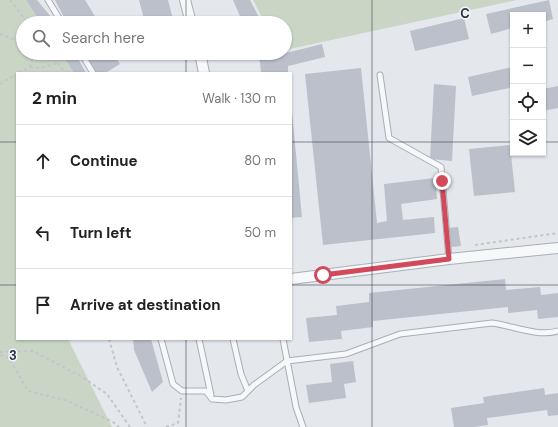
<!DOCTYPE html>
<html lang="en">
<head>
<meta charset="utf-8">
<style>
  :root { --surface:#fff; --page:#f2f2f2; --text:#222; --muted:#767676; --line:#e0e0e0 }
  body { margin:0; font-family:"DM Sans",sans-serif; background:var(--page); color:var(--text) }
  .controls { position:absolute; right:12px; top:12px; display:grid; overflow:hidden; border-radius:0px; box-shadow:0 1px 3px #0004 }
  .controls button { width:36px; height:36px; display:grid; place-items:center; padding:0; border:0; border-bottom:1px solid var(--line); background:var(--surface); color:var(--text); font:20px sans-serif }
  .stop { position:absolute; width:12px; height:12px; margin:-9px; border:3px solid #d1495b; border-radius:50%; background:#fff }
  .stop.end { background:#d1495b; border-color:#fff; box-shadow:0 1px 4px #0008 }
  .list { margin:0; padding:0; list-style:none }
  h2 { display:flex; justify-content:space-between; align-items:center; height:52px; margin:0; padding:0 16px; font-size:17px }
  h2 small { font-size:13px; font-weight:400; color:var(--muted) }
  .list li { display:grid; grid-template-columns:26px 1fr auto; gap:12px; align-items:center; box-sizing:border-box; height:72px; padding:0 16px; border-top:1px solid var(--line) }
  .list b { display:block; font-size:15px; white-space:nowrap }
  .list em { font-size:13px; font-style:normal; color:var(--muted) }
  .icon { flex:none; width:22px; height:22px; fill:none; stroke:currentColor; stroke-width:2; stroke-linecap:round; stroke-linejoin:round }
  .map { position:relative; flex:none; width:558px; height:427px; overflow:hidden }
  .search { position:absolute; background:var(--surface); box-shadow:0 1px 3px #0004; left:16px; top:16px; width:276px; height:44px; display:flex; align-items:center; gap:10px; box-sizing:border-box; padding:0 14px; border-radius:22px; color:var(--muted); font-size:15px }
  .panel { position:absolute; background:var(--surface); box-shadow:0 1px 3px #0004; left:16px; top:72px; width:276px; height:268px; border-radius:0px }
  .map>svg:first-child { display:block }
  .green { fill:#c9d6c5 }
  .building { fill:#bbc0ca }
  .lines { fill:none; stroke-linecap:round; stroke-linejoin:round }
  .service-casing { stroke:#a9aeb7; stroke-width:7 }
  .minor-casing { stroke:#a9aeb7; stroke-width:12 }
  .path { stroke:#c2c5cb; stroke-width:2; stroke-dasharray:3 3; stroke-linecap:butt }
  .service { stroke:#f7f8fa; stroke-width:5 }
  .minor { stroke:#f7f8fa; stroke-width:10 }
  .route { stroke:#d1495b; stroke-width:5 }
  .grid { fill:none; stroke:#2b3445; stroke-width:1; stroke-opacity:0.55 }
  .grid-label { font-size:13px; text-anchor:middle; font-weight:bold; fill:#2b3445; stroke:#f4f6f9; stroke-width:3; stroke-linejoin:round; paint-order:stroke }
</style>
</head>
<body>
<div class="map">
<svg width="558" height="427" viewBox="0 0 558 427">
  <rect width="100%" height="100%" fill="#e4e7ec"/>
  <g class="green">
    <path d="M0 0H26L41 23H23V53H61L74 73H17V339H69V341L112 427H0Z"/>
    <path d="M253 0H517L285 50V23H265Z"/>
  </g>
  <g class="building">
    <path d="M26 0H37L56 23H41Z"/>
    <path d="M55 0H85L99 23H67Z"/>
    <path d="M139 0H168L174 23H145Z"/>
    <path d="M233 0H250L262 23H243Z"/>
    <path d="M549 0 553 19 543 22V15H513V28L491 34 486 14Z"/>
    <path d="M464 18 469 39 415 51 410 31Z"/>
    <path d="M322 44 325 57 288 66V73H261L260 62 256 53H277L278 55Z"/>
    <path d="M61 53H75L86 73H74Z"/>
    <path d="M84 53H113L120 64 107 72 108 73H97Z"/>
    <path d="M512 67 513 87 472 96 468 77Z"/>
    <path d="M361 68 377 223 387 221 384 184 435 178 437 199 401 204 403 220 434 217 435 233 323 245 305 74Z"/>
    <path d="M434 84 456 86 452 161 430 159Z"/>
    <path d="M558 86V108L543 111V89Z"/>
    <path d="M291 112H292L302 217 291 218Z"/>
    <path d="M510 145 515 192 474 196 469 149Z"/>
    <path d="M458 227 461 246 451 247 449 228Z"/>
    <path d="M505 279 506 290 540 287 541 295 558 293V317L538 319 537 310 508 313V307L373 321V327L341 331 342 339 309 342 306 318 337 315 336 306 369 302V293Z"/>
    <path d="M133 339H151L163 382 152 392 134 350Z"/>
    <path d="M353 361 356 382 344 384 346 398 309 403 306 385 332 382 330 364Z"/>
    <path d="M544 388 545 395 558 393V415L548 416 547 410 487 418 488 425 474 427H454L451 408 484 403 483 397Z"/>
  </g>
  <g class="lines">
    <g class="service-casing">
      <g id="service">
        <path d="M48 0 62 23"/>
        <path d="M81 53 93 73"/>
        <path d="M380 75 389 138 441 167 449 259"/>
        <path d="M161 339 173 384 182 391H206L212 399 226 400 242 397 254 385 287 361 346 354 400 334 492 323C514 326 537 337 558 331"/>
        <path d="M199 339 211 395"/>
        <path d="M233 339 241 374 248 391"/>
        <path d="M283 339 296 407 303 427"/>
      </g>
    </g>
    <g class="minor-casing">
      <g id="minor">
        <path d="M185 0 191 23"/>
        <path d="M200 53 204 73"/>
        <path d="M291 279 449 259 558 248"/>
      </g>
    </g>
    <g class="path">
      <path d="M10 0 28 23"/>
      <path d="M0 34 13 39 23 46"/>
      <path d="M51 53 65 73"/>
      <path d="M30 67 40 68 58 63"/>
      <path d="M19 73 30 67 34 53"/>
      <path d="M0 84 17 74"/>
      <path d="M475 245 558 233"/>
      <path d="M109 339 117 367 147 427"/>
      <path d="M0 352 33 351 82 377 107 394 130 427"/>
      <path d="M0 355 9 358 28 391 68 401 113 422 119 427"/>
      <path d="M166 427 178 423 181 398"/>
    </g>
    <use href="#service" class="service"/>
    <use href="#minor" class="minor"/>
  </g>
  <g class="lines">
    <path class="route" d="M323 275 449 259 442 181"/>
  </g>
  <path class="grid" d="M186 0V23M372 0V427M186 53V73M0 142H17M291 142H513M543 142H558M0 285H17M291 285H558M186 339V427"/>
  <g class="grid-label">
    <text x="465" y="18">C</text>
    <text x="13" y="360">3</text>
  </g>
</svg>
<div class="controls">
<button>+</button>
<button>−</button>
<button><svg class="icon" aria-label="locate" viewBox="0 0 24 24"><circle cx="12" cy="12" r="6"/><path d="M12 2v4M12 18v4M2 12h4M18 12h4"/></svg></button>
<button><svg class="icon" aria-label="layers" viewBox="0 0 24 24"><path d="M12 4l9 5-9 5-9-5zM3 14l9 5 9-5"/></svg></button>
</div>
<div class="stop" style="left:323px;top:275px"></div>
<div class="stop end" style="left:442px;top:181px"></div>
<div class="search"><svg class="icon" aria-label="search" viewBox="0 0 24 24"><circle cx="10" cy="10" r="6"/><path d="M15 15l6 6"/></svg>Search here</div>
<section class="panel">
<h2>2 min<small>Walk · 130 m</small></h2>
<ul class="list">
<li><svg class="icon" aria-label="ahead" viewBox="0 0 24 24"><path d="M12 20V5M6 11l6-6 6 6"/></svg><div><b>Continue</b></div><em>80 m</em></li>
<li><svg class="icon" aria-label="left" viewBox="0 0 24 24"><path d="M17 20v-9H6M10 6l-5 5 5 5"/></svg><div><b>Turn left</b></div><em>50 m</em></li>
<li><svg class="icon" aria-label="arrive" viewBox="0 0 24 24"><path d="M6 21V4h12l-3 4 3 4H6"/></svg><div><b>Arrive at destination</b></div></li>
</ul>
</section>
</div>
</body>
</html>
